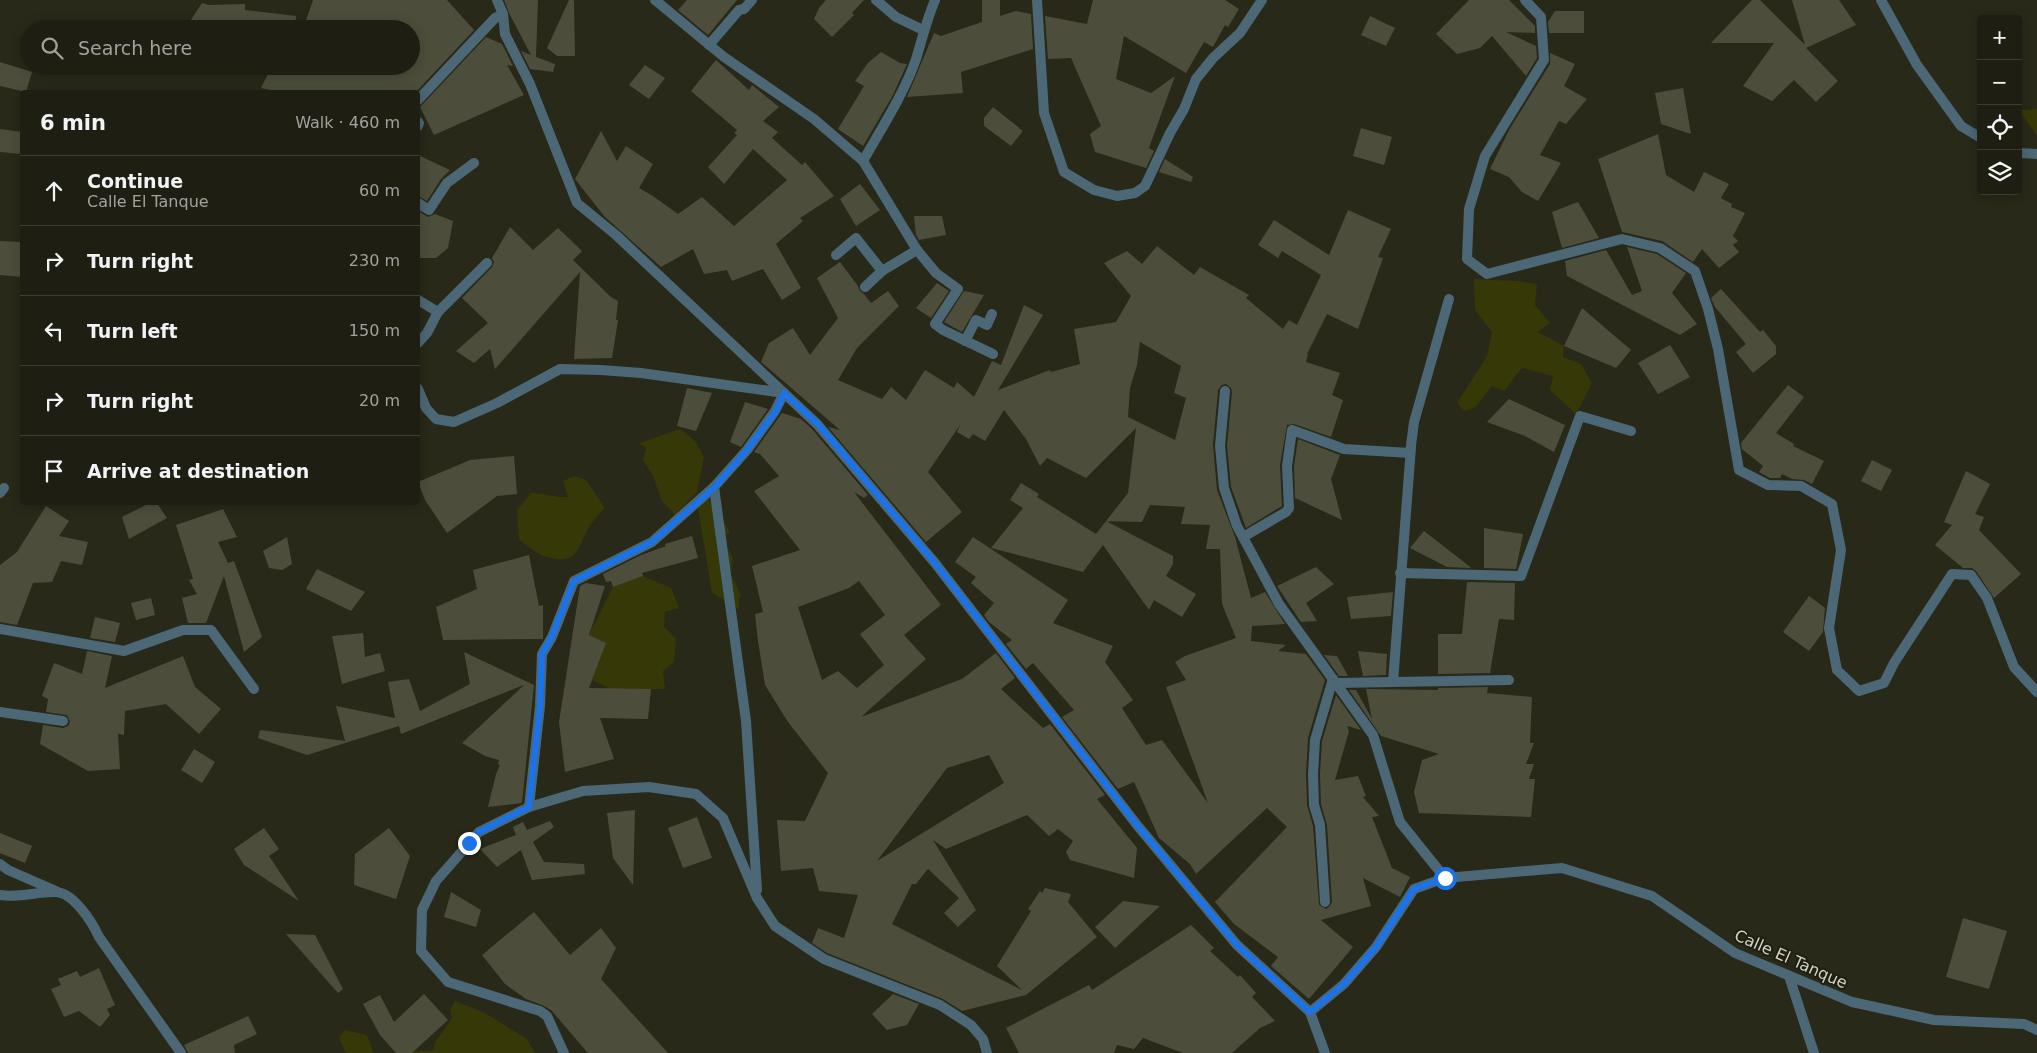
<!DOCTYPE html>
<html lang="en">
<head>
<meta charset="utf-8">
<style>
  :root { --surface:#1e1f12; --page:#26271b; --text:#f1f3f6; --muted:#a1a29f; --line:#3c3d32 }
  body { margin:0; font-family:"DejaVu Sans",sans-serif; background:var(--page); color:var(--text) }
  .controls { position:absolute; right:15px; top:15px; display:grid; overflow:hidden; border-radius:5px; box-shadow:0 2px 12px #0003 }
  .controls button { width:45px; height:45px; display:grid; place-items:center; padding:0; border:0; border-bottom:1px solid var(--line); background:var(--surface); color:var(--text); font:25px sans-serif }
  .stop { position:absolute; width:15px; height:15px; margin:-11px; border:4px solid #1a73e8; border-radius:50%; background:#fff }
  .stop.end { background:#1a73e8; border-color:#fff; box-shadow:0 1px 5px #0008 }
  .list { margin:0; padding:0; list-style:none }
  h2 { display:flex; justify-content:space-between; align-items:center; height:65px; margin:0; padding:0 20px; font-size:21px }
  h2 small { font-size:16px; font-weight:400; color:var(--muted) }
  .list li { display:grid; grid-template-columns:32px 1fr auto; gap:15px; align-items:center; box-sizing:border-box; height:70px; padding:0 20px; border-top:1px solid var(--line) }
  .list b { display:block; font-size:19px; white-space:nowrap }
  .list p { margin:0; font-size:16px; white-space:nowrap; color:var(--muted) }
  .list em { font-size:16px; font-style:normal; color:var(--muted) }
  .icon { flex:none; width:28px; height:28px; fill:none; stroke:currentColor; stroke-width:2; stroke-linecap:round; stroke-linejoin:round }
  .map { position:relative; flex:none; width:2037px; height:1053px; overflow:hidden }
  .search { position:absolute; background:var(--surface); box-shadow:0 2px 12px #0003; left:20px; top:20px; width:400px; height:55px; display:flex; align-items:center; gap:12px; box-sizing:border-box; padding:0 18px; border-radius:28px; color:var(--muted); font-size:19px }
  .panel { position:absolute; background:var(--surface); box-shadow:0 2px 12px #0003; left:20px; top:90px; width:400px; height:415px; border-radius:5px }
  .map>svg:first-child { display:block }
  .green { fill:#363807 }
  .building { fill:#4c4e3b; fill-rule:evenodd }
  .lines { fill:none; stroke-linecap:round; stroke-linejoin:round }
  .street { stroke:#4c6776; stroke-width:10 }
  .route { stroke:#1a73e8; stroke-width:6 }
  .labels { text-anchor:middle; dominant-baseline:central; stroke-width:4; stroke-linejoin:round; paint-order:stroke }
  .street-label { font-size:16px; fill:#d3d4c9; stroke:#1f200f }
</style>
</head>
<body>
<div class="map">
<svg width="2037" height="1053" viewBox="0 0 2037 1053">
  <rect width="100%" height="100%" fill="#282918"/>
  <g class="green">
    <path d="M2037 109V136L2019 110Z"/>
    <path d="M1474 279 1518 281 1537 284 1535 305 1550 323 1538 332 1564 346 1563 357 1581 364 1592 383 1576 414 1550 390 1553 376 1522 368 1504 391 1492 386 1476 407 1464 411 1457 403 1487 356 1492 332 1475 310Z"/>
    <path d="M680 429 695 441 704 457 697 492 675 515 662 501 653 476 643 460 646 448 639 443Z"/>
    <path d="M574 476 586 480 605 508C598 514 593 521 588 529 579 544 578 562 557 559 541 557 530 549 519 539L517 510 531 493C544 493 556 498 568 497L563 481Z"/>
    <path d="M707 497 730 532 723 537 733 558 731 574 741 595 739 598V609L712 593 697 502Z"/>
    <path d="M643 576 671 588 679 608 665 612 664 627 676 639 674 662 663 671 665 689 613 690 592 680 606 643 589 635 613 587Z"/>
    <path d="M455 1001 485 1013 527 1039 535 1053H414L413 1052 433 1050 436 1041 452 1018 450 1010Z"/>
    <path d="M345 1030 367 1035 374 1053H346L339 1038Z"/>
  </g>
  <g class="building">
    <path d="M313 0H447L474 30 416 92H281L261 88 272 66H411V29H303Z"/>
    <path d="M504 0H538L536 57 555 64 553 72 530 69 521 51 531 55 510 15Z"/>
    <path d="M569 0H574L575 56H557L547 48Z"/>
    <path d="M687 0H737L708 35 678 10Z"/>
    <path d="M826 0H864L852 13 854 15 832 37 814 19 819 8Z"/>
    <path d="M982 0H1000V16L1016 11 1031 14 1033 49 961 72 963 93 907 97 934 33 941 36 982 22Z"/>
    <path d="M1093 0H1225L1239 9 1228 27 1225 25 1213 47 1204 42 1186 73 1124 36 1116 79 1151 93 1175 76 1149 148 1154 151 1146 168 1095 152 1090 134 1101 126 1071 58 1048 59 1045 16 1087 24Z"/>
    <path d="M1469 0H1509L1535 26V33L1506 32 1536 46 1537 58 1526 76 1492 36 1480 48 1457 54 1436 34Z"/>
    <path d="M1752 0H1760L1805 45 1792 0H1839L1856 25 1806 48 1838 81 1816 102 1794 80 1772 101 1743 86 1774 43H1711Z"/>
    <path d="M202 3 209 5 245 4V10L296 16 295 29H185Z"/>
    <path d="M1555 11H1584V33H1549L1548 22Z"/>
    <path d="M1370 16 1395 28 1386 46 1361 35Z"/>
    <path d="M486 37 502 44 513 66 507 65 524 95 434 135 420 107Z"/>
    <path d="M881 52 900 63 907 64 893 95 863 146 838 129 864 86 855 81 868 63Z"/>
    <path d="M1550 53 1575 64 1564 86 1587 99 1566 124 1559 121 1540 155 1561 163 1538 201 1522 192 1509 177 1490 169 1509 130 1550 64Z"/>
    <path d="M716 60 749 90 752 85 779 107 763 121 778 132 772 138 802 165 805 162 834 196 800 218 803 221 776 244 801 288 782 300 763 269 732 281 727 270 704 274 693 249 661 267 605 217 575 179 601 131 617 161 626 146 653 164 639 188 653 196 678 214 702 197 734 226 787 180 753 149 724 184 708 167 737 135 734 133 737 130 691 91Z"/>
    <path d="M0 62 32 72 26 92 0 86Z"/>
    <path d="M645 65 665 78 649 99 629 85Z"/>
    <path d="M1683 88 1691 134 1661 124 1655 93Z"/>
    <path d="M993 107 1023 131 1011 146 984 126V118Z"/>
    <path d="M1361 128 1392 137 1384 165 1353 156Z"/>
    <path d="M0 129 22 132V154L0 152Z"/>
    <path d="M1658 134 1666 175 1694 192 1704 172 1729 184 1721 198 1732 204 1731 207 1745 213 1733 236 1738 241 1733 245 1739 252 1719 268 1702 249 1693 262 1662 241 1622 232 1598 159Z"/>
    <path d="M418 155 450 170 441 179 427 201 418 196Z"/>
    <path d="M1165 159 1193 177 1191 182 1159 172Z"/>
    <path d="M860 184 880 210 856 226 840 199Z"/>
    <path d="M1578 202 1599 238 1562 248 1552 212Z"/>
    <path d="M1348 210 1391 229 1378 257 1383 258 1358 329 1327 314 1307 354 1308 355 1306 362 1340 373 1332 395 1343 400 1331 437 1294 424 1287 425 1280 465 1282 506 1246 528 1231 487 1227 446 1232 392 1231 388 1226 384 1222 385 1218 390 1213 445 1217 490 1235 537 1251 598 1265 592 1285 624 1252 626 1251 641 1286 645 1278 651 1306 654 1325 680 1308 738 1306 774 1307 805 1313 826 1319 905 1326 909 1329 907 1332 902 1327 825 1321 804 1320 774 1322 741 1336 695 1361 730 1347 726 1349 731 1335 780 1358 776 1366 796 1363 797 1379 816 1372 817 1392 868 1410 877 1400 897 1363 878 1371 906 1321 920 1353 947 1309 999 1271 966 1278 957 1234 924 1215 902 1287 827 1267 808 1196 874 1190 864 1159 838 1134 782 1118 789 1062 717 1074 710 1033 663 1026 669 1006 644 1012 640 989 622 984 615 994 603 971 583 976 577 955 562 973 537 1068 600 1053 623 1113 646 1105 662 1133 700 1122 708 1146 745 1162 740 1208 803 1166 687 1186 680 1175 662 1185 656 1236 638 1222 604 1220 549H1206L1210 525 1181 524 1185 507 1150 505 1142 522 1106 521 1173 556V564L1166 576 1196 594 1182 617 1154 600 1149 610 1103 545 1083 572 991 548 1023 508 1010 500 1021 483 1039 494 1037 497 1096 534 1128 493 1136 428 1086 478 1047 458 1040 466 1026 439 1004 410 985 441 973 434 969 439 957 432 960 425 928 472 962 512 926 542 828 427 840 430 761 362 769 343 793 328 810 355 838 318 817 278 840 262 858 286 860 291 864 294 871 303 888 291 899 306 857 348 838 380 882 399 891 387 906 400 925 370 954 388 957 382 974 397 992 361 1001 365 1024 305 1043 315 998 390 1050 370 1051 372 1080 364 1074 329 1116 322 1131 296 1104 263 1127 251 1142 264 1157 246 1194 275 1200 267 1249 295 1246 298 1283 329 1289 320 1297 325 1321 275 1282 251 1278 258 1258 245 1274 220 1329 255ZM1140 342 1181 366 1174 393 1186 398 1175 440 1128 417 1130 388 1137 365Z"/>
    <path d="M418 211 428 217 435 214 453 221 448 248 436 258H418Z"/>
    <path d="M914 216H942L946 235 919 240 916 235Z"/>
    <path d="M510 227 533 250 558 228 582 251 573 260 611 297 618 301 616 320H618L612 358 574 359 580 272 495 369 490 349 474 363 456 351 488 323 462 298 492 267 494 262 492 258Z"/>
    <path d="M0 241 22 242V277L0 275Z"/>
    <path d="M1627 247 1657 254 1686 273 1672 293 1697 324 1680 335 1567 276 1565 261 1606 250 1632 295 1642 291Z"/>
    <path d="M937 283 949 291 931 318 916 308Z"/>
    <path d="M1721 289 1760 332 1763 330 1776 346V354L1753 373 1736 352 1746 344 1715 307 1711 298Z"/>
    <path d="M964 291 984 295 962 332 944 322Z"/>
    <path d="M1582 308 1631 350 1616 368 1564 346Z"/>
    <path d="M1670 345 1690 377 1658 394 1638 363Z"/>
    <path d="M1788 385 1804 397 1776 433 1794 444 1793 446 1824 461 1812 484 1804 480 1792 479 1782 474 1780 478H1770L1759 472 1763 466 1742 449 1741 443Z"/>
    <path d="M687 388 712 393 696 431 677 426Z"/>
    <path d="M1509 399 1565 425 1554 452 1525 436 1487 422Z"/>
    <path d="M745 402 768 409 741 447 730 442Z"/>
    <path d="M782 413 801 419 812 429 868 495 864 498 854 492 941 605 904 635 926 659 861 717 962 679 996 653 1015 678 1001 689 1043 728 1050 724 1105 795 1097 799 1137 848 1134 878 1070 860 1066 852 1073 841 1058 829 1049 836 1027 815 946 849 933 840 976 910 958 927 944 913 959 898 928 869 916 884H912L892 924 1022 990 997 966 1031 911 1028 909 1040 891 1042 893 1045 888 1071 894 1068 902 1097 937 1026 995 962 1011 943 999 827 953 812 943 818 928 844 938 858 895 819 891 813 868 781 871 777 820 805 821 828 773 788 722 765 685 758 641 755 614 763 612 752 566 800 550 754 491 779 476 760 454 754 452ZM859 581 885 615 860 634 884 665 857 688 838 671 822 680 798 607 849 588ZM989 755 1004 783 877 861 947 768Z"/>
    <path d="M1298 439 1340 455 1331 479 1342 520 1295 498 1294 466Z"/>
    <path d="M514 456 517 494 497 496 447 533 425 500 418 482 470 460Z"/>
    <path d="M1872 460 1892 470 1881 491 1861 481Z"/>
    <path d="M1966 471 1990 484 1975 514 1984 517 1979 530 2021 574 1994 598 1976 571 1972 568H1963L1935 545 1952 525 1944 522Z"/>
    <path d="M152 502H156L167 518 129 539 122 517Z"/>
    <path d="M46 506 69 521 59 536 88 542 82 565 61 561 52 582 33 583 17 625 0 622V565L17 552Z"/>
    <path d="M223 509 237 537 218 542 228 563 234 561 262 637 244 652 224 576 206 623H188L182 598 197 594 189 580 193 579 176 525Z"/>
    <path d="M1484 528 1523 534 1516 569 1484 568Z"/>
    <path d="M1424 531 1469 566 1471 568 1447 567 1410 548Z"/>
    <path d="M692 536 698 558 642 573 643 576 613 587 611 581 606 582 603 574 641 555 666 546 665 544Z"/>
    <path d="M287 537 292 564 282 570 269 568 263 551Z"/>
    <path d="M529 555 539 606 543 605V639L443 640 436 607 477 589 473 570Z"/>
    <path d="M1316 567 1334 584 1306 603 1317 621 1301 622 1277 586Z"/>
    <path d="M317 569 365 592 351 611 306 589Z"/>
    <path d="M1467 582 1515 583 1514 620 1499 619 1490 673 1438 674V634H1462Z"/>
    <path d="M586 583 605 586 589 635 606 643 589 688 651 689 648 719 600 718 614 759 565 772 559 722 580 586Z"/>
    <path d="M1393 592 1391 616 1351 619 1347 597Z"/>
    <path d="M1809 596 1825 608 1823 632 1809 651 1783 632Z"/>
    <path d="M151 598 155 615 136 620 131 603Z"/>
    <path d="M95 617 120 623 115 642 90 638Z"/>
    <path d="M363 633 365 657 380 653 385 671 342 684 332 636Z"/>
    <path d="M87 651 112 656 105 688 183 656 195 687 221 709 199 734 166 704 125 711 124 735 118 734 120 769 88 771 40 744 43 725 63 728 68 726 70 722 67 715 46 712 48 699 42 696 54 663 82 674Z"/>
    <path d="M1358 651 1387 654 1386 675 1363 676Z"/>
    <path d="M464 652 534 685 522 803 488 807 496 774 500 765 498 764 499 760 485 756 462 743 524 685 401 734 399 726 307 755 258 738 260 730 345 741 336 706 395 718 388 682 409 679 420 711 470 684Z"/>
    <path d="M1324 655 1337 656 1348 676H1339Z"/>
    <path d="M1488 687 1487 693 1532 697 1530 743H1534L1526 764H1534L1529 779H1535L1531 817 1419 813 1414 792 1422 760 1439 754 1381 736 1349 690H1356L1372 719 1366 689 1438 690V688Z"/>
    <path d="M194 749 215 762 202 783 181 770Z"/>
    <path d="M635 810 634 853 633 885 613 858 607 813Z"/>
    <path d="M697 817 712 858 683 868 668 828Z"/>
    <path d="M550 821 554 827 533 842 544 862 584 864 585 874 532 880 521 850 497 867 480 849 516 835 513 827 523 822 527 830Z"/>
    <path d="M264 828 279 849 269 856 299 901 244 865 234 849Z"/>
    <path d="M389 828 410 856 396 899 354 885 355 854Z"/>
    <path d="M0 833 32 846 25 863 0 853Z"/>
    <path d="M451 892 481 910 476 927 444 917Z"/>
    <path d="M1123 901 1160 906 1115 948 1095 927Z"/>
    <path d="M534 912 570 955 601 928 616 948 601 979 668 1053H588L551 1010 542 1005 526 999 505 984 482 955Z"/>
    <path d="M1963 918 2007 931 1989 989 1946 977Z"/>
    <path d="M1191 925 1214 948 1210 951 1238 977 1240 975 1256 993 1252 997 1275 1021 1260 1028 1232 1053H1183L1143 1038 1134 1049 1117 1045 1114 1053H1019L1006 1028 1089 985 1092 990Z"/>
    <path d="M286 934 315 935 343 989 338 993Z"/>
    <path d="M99 968 115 1005 107 1009 110 1015 100 1027 79 1011 64 1017 51 989 61 985 58 979 77 971 80 977Z"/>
    <path d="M424 994 448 1020 412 1053H396L380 1035 363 1004 380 995 394 1022Z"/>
    <path d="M893 994 919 1004 907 1025 887 1030 872 1014Z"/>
    <path d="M248 1016 257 1034 234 1045 235 1053H188L184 1045Z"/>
  </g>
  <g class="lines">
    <g class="street">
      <path d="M497 0 503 14 505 34 530 84 577 203 616 235 817 424 935 563 1137 825 1237 945 1310 1012 1325 1053"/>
      <path d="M655 0 724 57 814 119 863 161 917 250"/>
      <path d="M876 0 896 17 923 30"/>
      <path d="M1037 0 1044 113 1064 172 1094 190 1117 196 1135 193 1145 186 1170 133 1184 109 1196 79 1213 58 1240 33 1262 0"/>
      <path d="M1525 0 1541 17 1544 60 1485 156 1469 209 1467 259 1487 274 1622 239 1660 248 1695 271 1708 309 1718 349 1739 470 1768 485 1801 486 1832 504 1841 550 1829 628 1837 670 1859 691 1884 683 1894 663 1952 574 1971 575 1987 598 2014 667 2037 692"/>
      <path d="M1881 0 1917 65 1961 126 1981 138"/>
      <path d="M709 45 739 10 744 9 752 0"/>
      <path d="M418 100 495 18 503 14"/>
      <path d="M418 122 419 123 418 126"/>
      <path d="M2018 153 2037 154"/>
      <path d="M863 161C881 129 904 94 916 59 922 39 927 19 935 0"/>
      <path d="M418 203 429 210 447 183 474 163"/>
      <path d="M836 255 856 238 882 271 865 287"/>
      <path d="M882 271 917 250 936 273 958 289 935 324 943 330 993 354"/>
      <path d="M418 300 438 312"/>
      <path d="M965 341 976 320 987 325 992 314"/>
      <path d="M418 343 427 333 438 312 487 263"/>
      <path d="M418 389 426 408 436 419 454 422 497 403 560 369 601 370 641 373 784 393 775 411 747 450 714 487 652 542 574 581 552 637 542 654 540 706 529 807"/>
      <path d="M1225 391 1220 446 1224 488 1237 526 1279 604 1373 735 1400 822 1445 878"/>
      <path d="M714 487 746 721 757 890"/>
      <path d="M0 493 4 488"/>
      <path d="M1243 537 1286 512 1289 508 1287 466 1292 430 1344 449 1410 453 1414 422 1449 299"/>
      <path d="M1400 573 1521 576 1580 416 1631 431"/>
      <path d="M0 629 124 651 183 630H211L254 689"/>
      <path d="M1393 682 1411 447"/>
      <path d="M1336 683 1509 680"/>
      <path d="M0 712 63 721"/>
      <path d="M0 864 8 870 56 891"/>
      <path d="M0 895C19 898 35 892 54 892 73 891 92 922 99 937L181 1053"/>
      <path d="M1325 902 1320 825 1314 805 1313 774 1315 740 1333 679"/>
      <path d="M1789 976 1814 1053"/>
      <path d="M1310 1012 1344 984 1376 947 1414 889 1445 878 1562 868 1652 896 1735 953 1852 1002 1934 1020 2024 1024 2037 1030"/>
      <path d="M564 1053 547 1016 540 1011 448 982 421 951 422 910 436 881 479 832 529 807 583 791 649 787 696 794 723 818 757 898 775 926 824 959 940 1005 971 1025 983 1039 987 1053"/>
    </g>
  </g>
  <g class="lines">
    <path class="route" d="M469 843 479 832 529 807 540 706 542 654 552 636 574 581 652 542 714 488 747 450 776 411 784 393 818 424 935 563 1137 825 1237 945 1310 1012 1344 984 1376 947 1414 889 1445 878"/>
  </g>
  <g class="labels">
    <g class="street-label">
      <text transform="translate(1791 959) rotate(24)">Calle El Tanque</text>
    </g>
  </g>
</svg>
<div class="controls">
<button>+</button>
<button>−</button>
<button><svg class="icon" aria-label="locate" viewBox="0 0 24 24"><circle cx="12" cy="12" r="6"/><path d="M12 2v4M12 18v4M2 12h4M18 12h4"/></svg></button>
<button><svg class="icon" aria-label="layers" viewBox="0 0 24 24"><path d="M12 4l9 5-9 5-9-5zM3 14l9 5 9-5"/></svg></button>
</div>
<div class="stop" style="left:1445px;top:878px"></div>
<div class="stop end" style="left:469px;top:843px"></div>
<div class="search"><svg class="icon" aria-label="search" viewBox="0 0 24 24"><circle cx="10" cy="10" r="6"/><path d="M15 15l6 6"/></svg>Search here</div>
<section class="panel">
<h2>6 min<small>Walk · 460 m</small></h2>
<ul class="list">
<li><svg class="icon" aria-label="ahead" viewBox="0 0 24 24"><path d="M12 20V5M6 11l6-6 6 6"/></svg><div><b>Continue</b><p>Calle El Tanque</p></div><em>60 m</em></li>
<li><svg class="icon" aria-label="right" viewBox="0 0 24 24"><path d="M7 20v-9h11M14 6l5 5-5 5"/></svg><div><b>Turn right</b></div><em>230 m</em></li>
<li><svg class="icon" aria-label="left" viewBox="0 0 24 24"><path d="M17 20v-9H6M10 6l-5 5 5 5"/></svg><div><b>Turn left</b></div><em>150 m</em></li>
<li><svg class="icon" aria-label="right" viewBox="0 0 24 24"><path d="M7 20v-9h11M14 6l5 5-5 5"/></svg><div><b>Turn right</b></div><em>20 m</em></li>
<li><svg class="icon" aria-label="arrive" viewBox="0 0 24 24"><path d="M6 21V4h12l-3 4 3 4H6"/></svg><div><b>Arrive at destination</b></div></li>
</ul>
</section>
</div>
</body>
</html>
